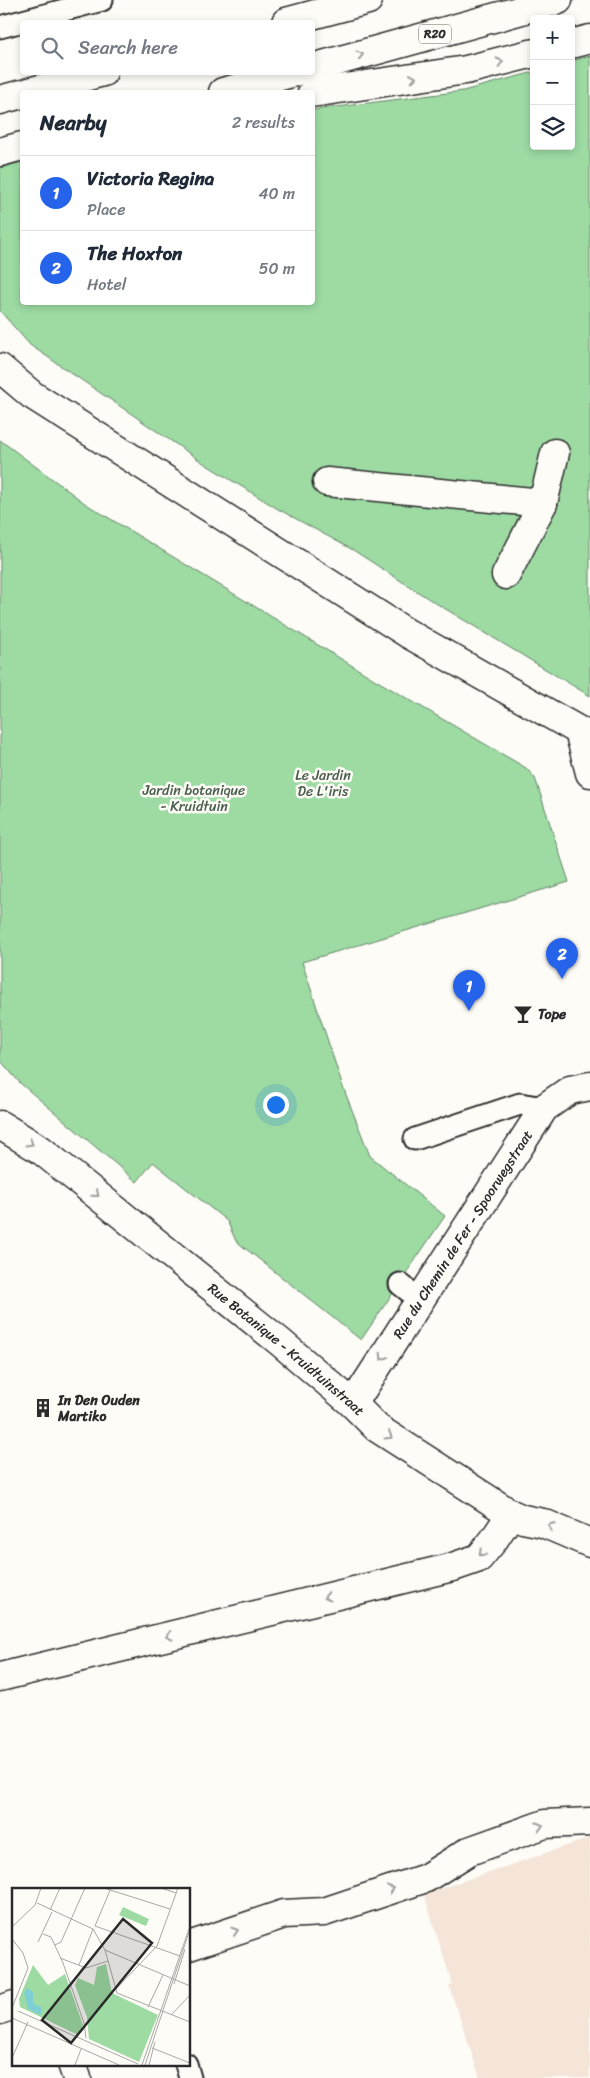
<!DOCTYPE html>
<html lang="en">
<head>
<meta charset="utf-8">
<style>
  :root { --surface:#fff; --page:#f2f2f3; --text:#1f2937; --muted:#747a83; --line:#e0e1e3; --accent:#2563eb }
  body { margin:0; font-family:Sriracha,sans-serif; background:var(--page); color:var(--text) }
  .controls { position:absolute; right:15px; top:15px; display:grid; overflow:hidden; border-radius:5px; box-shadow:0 2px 8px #0003 }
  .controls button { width:45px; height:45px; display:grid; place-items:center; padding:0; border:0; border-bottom:1px solid var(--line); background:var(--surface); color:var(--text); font:25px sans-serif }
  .you { position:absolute; left:275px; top:1104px; width:18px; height:18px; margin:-12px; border:4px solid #fff; border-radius:50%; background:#1a73e8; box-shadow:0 0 0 8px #1a73e833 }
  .badge { display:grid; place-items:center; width:32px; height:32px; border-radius:50%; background:var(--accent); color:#fff; font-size:16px; font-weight:700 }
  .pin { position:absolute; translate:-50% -41px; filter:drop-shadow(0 1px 2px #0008) }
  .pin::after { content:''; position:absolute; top:26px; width:18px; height:15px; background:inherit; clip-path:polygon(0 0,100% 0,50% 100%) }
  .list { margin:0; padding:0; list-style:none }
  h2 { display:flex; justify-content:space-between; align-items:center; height:65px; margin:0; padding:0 20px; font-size:21px }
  h2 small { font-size:16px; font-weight:400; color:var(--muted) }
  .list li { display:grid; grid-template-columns:32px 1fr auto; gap:15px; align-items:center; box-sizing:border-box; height:75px; padding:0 20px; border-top:1px solid var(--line) }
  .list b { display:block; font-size:19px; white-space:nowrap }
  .list p { margin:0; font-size:16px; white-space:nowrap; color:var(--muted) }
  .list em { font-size:16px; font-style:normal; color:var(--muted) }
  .icon { flex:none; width:28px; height:28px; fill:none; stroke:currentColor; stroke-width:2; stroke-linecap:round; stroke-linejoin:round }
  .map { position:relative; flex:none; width:590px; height:2078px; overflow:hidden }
  .search { position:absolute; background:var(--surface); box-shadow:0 2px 8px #0003; left:20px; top:20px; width:295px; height:55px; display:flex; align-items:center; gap:12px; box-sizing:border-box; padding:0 18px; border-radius:5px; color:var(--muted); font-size:19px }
  .panel { position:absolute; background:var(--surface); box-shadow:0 2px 8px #0003; left:20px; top:90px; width:295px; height:215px; border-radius:5px }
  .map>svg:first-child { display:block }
  .built { fill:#f4e5d8 }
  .green { fill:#9ddba3; stroke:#648367 }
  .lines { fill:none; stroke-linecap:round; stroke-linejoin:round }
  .service-casing { stroke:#2b2b2b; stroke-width:25 }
  .pedestrian-casing { stroke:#2b2b2b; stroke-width:31 }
  .minor-casing { stroke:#2b2b2b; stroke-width:31 }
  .tertiary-casing { stroke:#2b2b2b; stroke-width:31 }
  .trunk-casing { stroke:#2b2b2b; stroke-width:31 }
  .service { stroke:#fdfcf7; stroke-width:21 }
  .pedestrian { stroke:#fdfcf7; stroke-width:28 }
  .minor { stroke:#fdfcf7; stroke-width:28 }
  .tertiary { stroke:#fdfcf7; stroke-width:28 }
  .trunk { stroke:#fdfcf7; stroke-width:28 }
  .oneway { stroke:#9e9e9b }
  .labels { text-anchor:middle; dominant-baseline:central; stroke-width:5; stroke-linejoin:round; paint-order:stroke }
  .shield { fill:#fdfcf7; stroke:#6a6a68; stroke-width:1 }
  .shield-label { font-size:12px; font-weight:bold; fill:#2b2b2b }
  .park-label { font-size:14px; fill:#4d604f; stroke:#fdfcf7 }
  .poi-label { font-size:14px; font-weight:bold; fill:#2b2b2b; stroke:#fdfcf7; text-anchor:start }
  .street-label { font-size:14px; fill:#2b2b2b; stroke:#fdfcf7 }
  .inset-road { fill:none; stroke:#a9a8a5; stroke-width:1 }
  .view { fill:#2b2b2b; fill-opacity:0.15; stroke:#2b2b2b; stroke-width:2.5 }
  .inset-edge { fill:none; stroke:#2b2b2b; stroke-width:2.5 }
</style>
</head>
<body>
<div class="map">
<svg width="590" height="2078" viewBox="0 0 590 2078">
  <rect width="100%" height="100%" fill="#fdfcf7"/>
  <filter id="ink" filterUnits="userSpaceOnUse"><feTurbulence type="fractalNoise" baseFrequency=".02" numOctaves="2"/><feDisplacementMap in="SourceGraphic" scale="10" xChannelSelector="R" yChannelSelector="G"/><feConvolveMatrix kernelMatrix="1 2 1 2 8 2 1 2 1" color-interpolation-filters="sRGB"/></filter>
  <g filter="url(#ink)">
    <path class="built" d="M590 1838V2078H480L449 1986 452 1984 424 1894Z"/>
    <g class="green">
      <path d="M590 56V696L429 599 353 550 278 509 205 464 30 345 0 311V168L22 162V302H312L313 110 463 91 534 72V146H571V61Z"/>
      <path d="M0 440 86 504 379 682 526 768 535 778 569 882 302 962 343 1087 370 1156 445 1216 361 1340 236 1241 227 1221 153 1162 137 1182 20 1083 0 1060Z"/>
    </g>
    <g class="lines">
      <g class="service-casing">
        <g id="service">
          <path d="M0 27 102 0"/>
          <path d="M415 1139 520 1104 544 1108"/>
          <path d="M400 1284 420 1300"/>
          <path d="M186 2064 190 2078"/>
        </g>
      </g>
      <g class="pedestrian-casing">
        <g id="pedestrian">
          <path d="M327 482 543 503"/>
          <path d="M506 575 543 503 555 453"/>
          <path d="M579 731 590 773"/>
          <path d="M72 2064 77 2078"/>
        </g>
      </g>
      <g class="minor-casing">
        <g id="minor">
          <path id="s1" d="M0 1125 41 1150 280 1342 353 1404 377 1428 511 1514 523 1519 543 1523 590 1543"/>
          <path id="s2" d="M353 1404 544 1108 570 1090 590 1086"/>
          <path d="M0 1677 453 1567 479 1558 493 1541 511 1514"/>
          <path d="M189 1946 284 1914 324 1912 426 1878 469 1851 545 1824 590 1822"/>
          <path d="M0 2010 14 2005"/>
        </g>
      </g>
      <g class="tertiary-casing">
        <path id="tertiary" d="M0 368 32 395 407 633 590 737"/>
      </g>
      <g class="trunk-casing">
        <g id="trunk">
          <path d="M286 22 368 0"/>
          <path d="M571 44 590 39"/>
          <path d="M312 68 558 0"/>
          <path d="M29 92 103 72"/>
          <path d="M223 92 295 72"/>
          <path d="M312 93 466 70 534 53"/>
          <path d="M0 100 22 94"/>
          <path d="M0 152 22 146"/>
        </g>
      </g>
      <use href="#service" class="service"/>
      <use href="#pedestrian" class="pedestrian"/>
      <use href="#minor" class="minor"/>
      <use href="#tertiary" class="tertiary"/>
      <use href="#trunk" class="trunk"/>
    </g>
    <defs><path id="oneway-chevron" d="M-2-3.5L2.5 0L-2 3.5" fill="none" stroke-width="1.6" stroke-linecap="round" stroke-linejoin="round" transform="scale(1.25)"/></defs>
    <g class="oneway">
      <use href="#oneway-chevron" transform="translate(360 55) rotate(-15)"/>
      <use href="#oneway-chevron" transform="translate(500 62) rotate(-14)"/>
      <use href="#oneway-chevron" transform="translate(413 78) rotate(-8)"/>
      <use href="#oneway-chevron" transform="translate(30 1143) rotate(31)"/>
      <use href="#oneway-chevron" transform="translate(96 1194) rotate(39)"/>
      <use href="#oneway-chevron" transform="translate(383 1357) rotate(123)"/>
      <use href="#oneway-chevron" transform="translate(389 1436) rotate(32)"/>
      <use href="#oneway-chevron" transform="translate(551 1526) rotate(-157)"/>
      <use href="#oneway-chevron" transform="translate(482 1553) rotate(136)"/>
      <use href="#oneway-chevron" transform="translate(327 1597) rotate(166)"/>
      <use href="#oneway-chevron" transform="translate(169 1636) rotate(166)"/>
      <use href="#oneway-chevron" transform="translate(540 1826) rotate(-17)"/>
      <use href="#oneway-chevron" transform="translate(391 1889) rotate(-18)"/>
      <use href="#oneway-chevron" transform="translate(235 1931) rotate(-18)"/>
    </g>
  </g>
  <defs>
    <g id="bar-bare" transform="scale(1.5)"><path d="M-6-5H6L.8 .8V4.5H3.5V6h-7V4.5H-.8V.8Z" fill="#2b2b2b" stroke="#fdfcf7" stroke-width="2.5" paint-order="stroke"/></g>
    <g id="building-bare" transform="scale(1.5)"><path d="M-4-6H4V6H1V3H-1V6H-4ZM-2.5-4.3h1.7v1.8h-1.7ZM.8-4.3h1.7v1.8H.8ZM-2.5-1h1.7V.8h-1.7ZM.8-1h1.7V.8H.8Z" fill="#2b2b2b" stroke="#fdfcf7" stroke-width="2.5" paint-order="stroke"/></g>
  </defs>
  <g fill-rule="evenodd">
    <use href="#bar-bare" x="523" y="1014"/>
    <use href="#building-bare" x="43" y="1408"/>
  </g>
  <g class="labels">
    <rect class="shield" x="419" y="24.5" width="32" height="19" rx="4"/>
    <g class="shield-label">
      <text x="435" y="34">R20</text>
    </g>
    <g class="park-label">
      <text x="323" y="775">Le Jardin<tspan x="323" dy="16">De L'iris</tspan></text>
      <text x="194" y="790">Jardin botanique<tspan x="194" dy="16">- Kruidtuin</tspan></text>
    </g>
    <g class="poi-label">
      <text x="538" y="1014">Tope</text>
      <text x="58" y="1400">In Den Ouden<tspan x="58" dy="16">Martiko</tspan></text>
    </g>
    <g class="street-label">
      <text stroke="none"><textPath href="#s2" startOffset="202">Rue du Chemin de Fer - Spoorwegstraat</textPath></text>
      <text stroke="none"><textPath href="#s1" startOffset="364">Rue Botanique - Kruidtuinstraat</textPath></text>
    </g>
  </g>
  <g transform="translate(12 1888)">
    <rect width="178" height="178" fill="#fdfcf7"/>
    <path d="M111 19 137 31 134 38 107 27ZM94 76 100 105 146 127 127 174 77 151 75 129 63 97 66 90 82 97 85 79ZM21 77 36 97 53 86 71 137 66 147 8 119 7 111Z" fill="#9ddba3"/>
    <path d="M15 100 21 104V115L30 120 29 127 16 121 12 105Z" fill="#7ecfd4"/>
    <path class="inset-road" d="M92 0 158 21M99 0 83 38 168 68M149 0 164 5M25 15 81 41M38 22 48 0M0 39 23 17 29 0M81 41 93 62 105 105 178 134M31 46 39 49 51 75 72 135 74 150M0 51 11 65 16 80 0 120M26 54 40 24M43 57 49 54 73 0M93 62 178 98M48 70 74 80 96 73M67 77 81 41M162 96 173 61M103 102 145 58 166 0M136 119 151 87M6 123 126 176M159 127 178 107M0 130 107 177M140 160 178 175M0 170 16 134M63 177 69 161M130 177 178 38M133 177 178 41M137 177 143 154"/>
    <path class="view" d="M111 31 140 55 59 155 30 132Z"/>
    <rect width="178" height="178" class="inset-edge"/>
  </g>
</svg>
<div class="controls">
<button>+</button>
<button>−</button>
<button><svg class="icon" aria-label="layers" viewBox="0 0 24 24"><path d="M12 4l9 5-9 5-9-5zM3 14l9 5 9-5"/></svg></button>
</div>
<div class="you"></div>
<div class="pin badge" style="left:469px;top:1011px">1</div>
<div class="pin badge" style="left:562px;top:979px">2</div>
<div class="search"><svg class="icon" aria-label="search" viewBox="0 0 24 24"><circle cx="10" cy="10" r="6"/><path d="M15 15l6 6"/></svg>Search here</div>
<section class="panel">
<h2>Nearby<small>2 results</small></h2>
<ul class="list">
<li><span class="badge">1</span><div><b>Victoria Regina</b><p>Place</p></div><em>40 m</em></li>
<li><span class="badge">2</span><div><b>The Hoxton</b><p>Hotel</p></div><em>50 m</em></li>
</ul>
</section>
</div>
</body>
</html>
